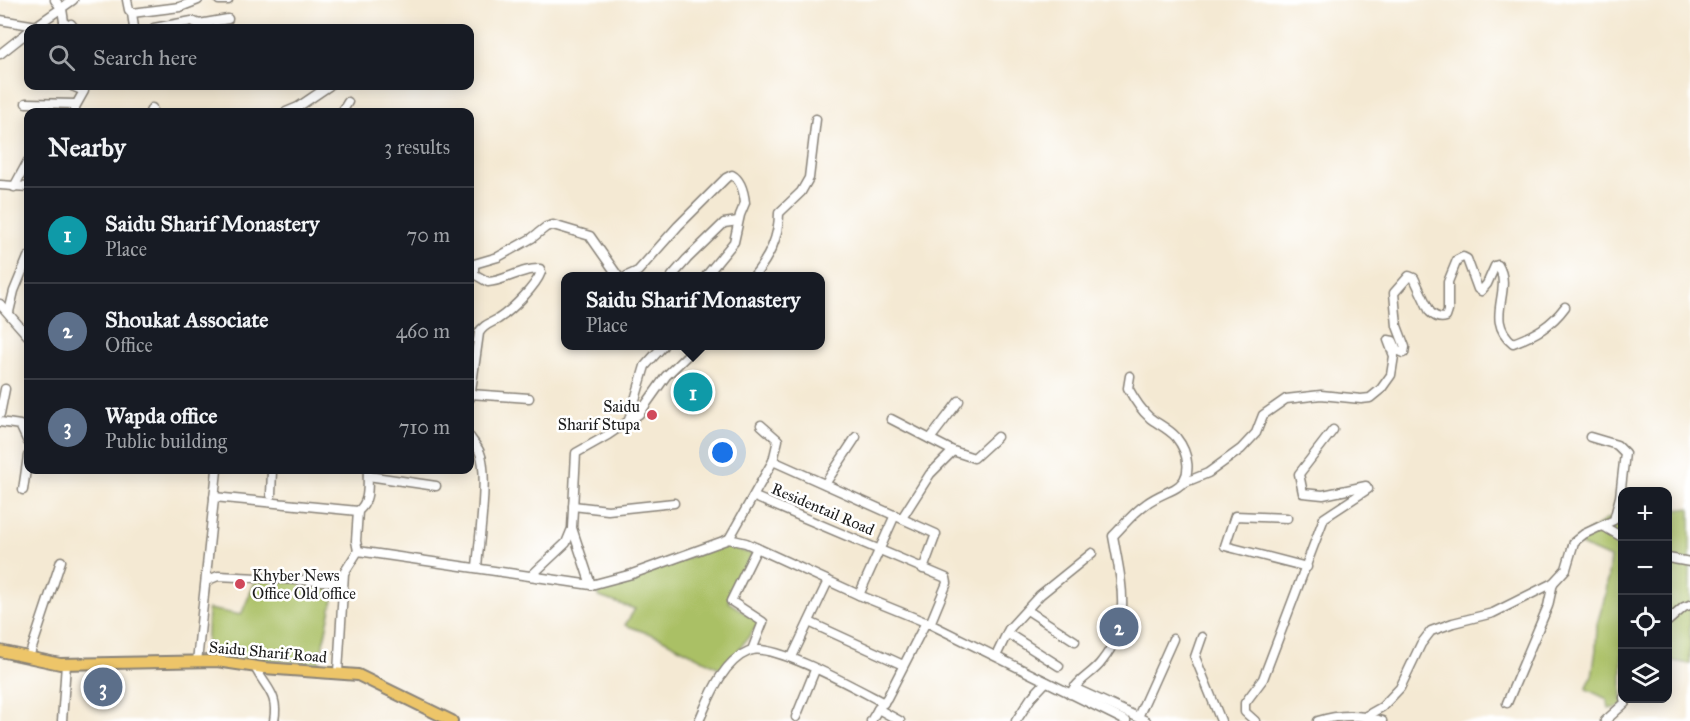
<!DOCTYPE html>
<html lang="en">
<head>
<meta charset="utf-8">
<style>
  :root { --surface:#171b24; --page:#242831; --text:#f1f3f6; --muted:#9ea1a6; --line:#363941; --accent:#d1495b }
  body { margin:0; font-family:"IM FELL Great Primer",serif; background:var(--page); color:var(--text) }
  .controls { position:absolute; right:18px; bottom:18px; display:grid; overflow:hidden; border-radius:12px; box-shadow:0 3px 15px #0003 }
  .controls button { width:54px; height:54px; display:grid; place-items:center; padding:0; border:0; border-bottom:2px solid var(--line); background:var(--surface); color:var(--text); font:30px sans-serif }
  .you { position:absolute; left:723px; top:453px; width:21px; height:21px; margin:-15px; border:4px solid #fff; border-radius:50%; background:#1a73e8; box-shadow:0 0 0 9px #1a73e833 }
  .badge { display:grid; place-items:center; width:39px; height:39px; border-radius:50%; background:var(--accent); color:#fff; font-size:20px; font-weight:700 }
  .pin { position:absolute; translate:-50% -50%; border:3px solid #fff; box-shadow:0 2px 6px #0006 }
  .popup { position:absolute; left:561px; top:272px; width:264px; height:78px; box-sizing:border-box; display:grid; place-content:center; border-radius:12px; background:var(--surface); filter:drop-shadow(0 2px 4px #0005); font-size:20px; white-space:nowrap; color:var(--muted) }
  .popup b { font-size:22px; color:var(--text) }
  .popup::after { content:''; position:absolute; left:50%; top:100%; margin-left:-12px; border:12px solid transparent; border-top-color:var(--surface) }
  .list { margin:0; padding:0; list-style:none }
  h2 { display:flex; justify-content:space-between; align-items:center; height:78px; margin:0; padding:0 24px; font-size:26px }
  h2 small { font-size:20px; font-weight:400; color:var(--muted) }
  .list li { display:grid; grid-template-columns:39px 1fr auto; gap:18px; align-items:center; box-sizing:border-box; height:96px; padding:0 24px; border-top:2px solid var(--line) }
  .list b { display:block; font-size:22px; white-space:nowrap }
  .list p { margin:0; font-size:20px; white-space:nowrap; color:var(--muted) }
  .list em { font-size:20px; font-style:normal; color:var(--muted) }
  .icon { flex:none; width:33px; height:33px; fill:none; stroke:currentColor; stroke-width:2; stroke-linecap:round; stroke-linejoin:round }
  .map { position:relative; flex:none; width:1690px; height:721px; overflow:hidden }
  .search { position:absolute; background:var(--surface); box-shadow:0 3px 15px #0003; left:24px; top:24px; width:450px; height:66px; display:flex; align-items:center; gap:15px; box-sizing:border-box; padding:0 21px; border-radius:12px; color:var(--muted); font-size:22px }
  .panel { position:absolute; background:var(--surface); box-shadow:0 3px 15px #0003; left:24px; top:108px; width:450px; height:366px; border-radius:12px }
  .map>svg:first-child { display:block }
  .green { fill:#aac065; stroke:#636e40; stroke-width:1.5 }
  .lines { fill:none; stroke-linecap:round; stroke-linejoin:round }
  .minor-casing { stroke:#888278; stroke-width:11 }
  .major-casing { stroke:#888278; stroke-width:14 }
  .minor { stroke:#fff; stroke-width:8 }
  .major { stroke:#edc569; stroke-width:10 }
  .poi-dot { fill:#d1495b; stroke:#fff; stroke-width:2 }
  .labels { text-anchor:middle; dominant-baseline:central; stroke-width:5; stroke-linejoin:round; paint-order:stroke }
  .poi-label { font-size:16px; fill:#1c1c1c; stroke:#fff; text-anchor:end }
  .street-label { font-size:16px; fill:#1c1c1c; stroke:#fff }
</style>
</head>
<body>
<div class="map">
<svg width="1690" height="721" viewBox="0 0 1690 721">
  <rect width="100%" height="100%" fill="#fff"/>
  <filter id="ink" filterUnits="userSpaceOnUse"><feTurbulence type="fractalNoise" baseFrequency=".0167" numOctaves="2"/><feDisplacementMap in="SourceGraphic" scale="12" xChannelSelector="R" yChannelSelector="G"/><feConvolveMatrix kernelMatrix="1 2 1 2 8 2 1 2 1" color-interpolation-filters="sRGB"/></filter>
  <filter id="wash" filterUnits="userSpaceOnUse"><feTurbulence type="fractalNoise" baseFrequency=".008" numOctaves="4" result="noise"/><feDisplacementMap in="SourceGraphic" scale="24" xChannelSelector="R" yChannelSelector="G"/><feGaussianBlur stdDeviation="1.35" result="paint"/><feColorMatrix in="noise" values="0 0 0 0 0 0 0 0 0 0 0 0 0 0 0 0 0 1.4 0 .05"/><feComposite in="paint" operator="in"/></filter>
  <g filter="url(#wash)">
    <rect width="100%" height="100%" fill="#f4e9d3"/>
    <g class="green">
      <path d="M1690 508V664L1668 660V511Z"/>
      <path d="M1622 517V698L1638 699 1631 705 1609 709 1607 699 1586 689 1592 676 1596 649 1597 624 1606 593 1610 558 1574 542 1607 519Z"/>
      <path d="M722 545 752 554 728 602 760 622 723 670 661 638 625 625 635 609 599 597 598 591Z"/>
      <path d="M257 577 336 586 319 663 206 656 208 609 241 615Z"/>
    </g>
  </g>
  <g filter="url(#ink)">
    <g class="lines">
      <g class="minor-casing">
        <g id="minor">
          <path d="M55 0 62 9 65 28"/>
          <path d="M127 0 129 10 132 13 180 7 198 0"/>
          <path d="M219 0H228"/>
          <path d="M132 13 134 28"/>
          <path d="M0 20 37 26"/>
          <path d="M71 24 74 28"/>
          <path d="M33 28 73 0"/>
          <path d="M154 28 192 21 199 24 228 19"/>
          <path d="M0 54 28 32"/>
          <path d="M72 86 84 91 75 107V112"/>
          <path d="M26 103 76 104"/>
          <path d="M150 112 152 108"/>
          <path d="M286 112 298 107 329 86"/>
          <path d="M342 112 348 102"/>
          <path d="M0 185 28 187"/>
          <path d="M14 187 28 161"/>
          <path d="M627 276 638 271 678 226 726 178 732 175C741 180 744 193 745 203L740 215 734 242 706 276"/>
          <path d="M672 276 687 259 724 223 738 221"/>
          <path d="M754 276C769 257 779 238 779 213L801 192 809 178 816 119"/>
          <path d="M0 304 28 336"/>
          <path d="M9 312 14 291 28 257"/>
          <path d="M470 394 529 398"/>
          <path d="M470 398 479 333C483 325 491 323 498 319 512 310 536 286 541 272L540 269C522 268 505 281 488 282L474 274V264L498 257 532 238 546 227 553 225 590 236 618 276"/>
          <path d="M0 414 5 389"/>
          <path d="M891 419 953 451 974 458 997 437"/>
          <path d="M629 420 645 366 663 346"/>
          <path d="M0 422 20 425 28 442"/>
          <path d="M470 437C473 442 478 447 480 453 489 473 479 541 477 567"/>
          <path d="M930 439 959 401"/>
          <path d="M773 461 936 534 923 569"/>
          <path d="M368 476 436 486"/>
          <path d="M825 484 856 437"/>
          <path d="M1181 484 1208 473 1241 449 1256 433 1263 415 1286 399 1321 395 1361 399 1370 398 1381 389 1391 375 1394 356 1388 340 1393 341 1397 350 1404 353 1405 347 1397 326 1394 293 1409 276 1414 278 1430 312C1434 316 1440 319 1446 317L1448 311V282L1457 260 1463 257 1467 259 1478 289 1481 291 1487 284 1495 266 1498 265C1514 291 1483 319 1513 343 1535 335 1551 326 1565 307"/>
          <path d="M23 490 28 456"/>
          <path d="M271 495 272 470"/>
          <path d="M214 497 358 511C371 501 367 484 368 470"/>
          <path d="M755 497 946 578 947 583 930 624"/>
          <path d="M573 506 608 510 674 503"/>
          <path d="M902 518 930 474 953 451"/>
          <path d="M1287 518 1235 516 1225 546 1307 567"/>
          <path d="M1600 527 1603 526 1622 537"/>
          <path d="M729 539 773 461 778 440 761 425"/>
          <path d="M358 551 591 585 632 574 729 539 746 543 859 595 930 624 1126 721"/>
          <path d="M358 551 356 541 358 511"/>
          <path d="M1668 558 1690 562"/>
          <path d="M531 576 566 543 571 531"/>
          <path d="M206 581 218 576 343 582"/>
          <path d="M591 585 572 528 576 453 608 435 639 414 666 376 697 346"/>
          <path d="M859 595 895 515"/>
          <path d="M1027 610 1075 641"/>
          <path d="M1668 621 1684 607 1690 605"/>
          <path d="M809 622 903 665"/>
          <path d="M1007 633 1059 666"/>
          <path d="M1202 637 1195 657 1221 721"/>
          <path d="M752 650 763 622 731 601 757 548"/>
          <path d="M996 656 1009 629 1040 595 1092 553"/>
          <path d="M29 657 61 561"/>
          <path d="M792 657 828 581"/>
          <path d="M197 662 217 470"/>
          <path d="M255 667C266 689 279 694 274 721"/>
          <path d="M338 672 344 573 358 551"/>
          <path d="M1074 688 1146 721"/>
          <path d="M1070 694C1080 677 1093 674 1102 661 1133 622 1121 581 1113 536 1124 525 1133 513 1146 504 1155 497 1164 494 1174 489 1195 478 1188 452 1176 437 1169 429 1158 424 1150 418 1141 410 1134 399 1128 388L1130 376"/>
          <path d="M1507 703 1548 606 1553 583"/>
          <path d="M878 709 900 721"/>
          <path d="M1366 716 1382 707 1400 688 1421 644 1431 631 1453 623 1493 613 1553 583 1566 569 1574 542 1584 534 1614 520 1620 497 1625 453 1617 445 1590 437"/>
          <path d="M796 717 815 670"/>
          <path d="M1138 717 1173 639"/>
          <path d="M62 721 66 664"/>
          <path d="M699 721C710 696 722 662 749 651 772 641 859 690 884 703"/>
          <path d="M871 721 878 709 887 698 926 622"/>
          <path d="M1016 721 1031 698 1046 682"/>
          <path d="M1255 721 1245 712V703L1263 679 1324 518 1368 489 1366 486 1323 495 1303 493 1299 474 1333 430"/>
          <path d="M1318 721C1340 714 1360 714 1382 721"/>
          <path d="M1605 721 1625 703 1624 698"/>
        </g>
      </g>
      <g class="major-casing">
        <path id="major" d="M0 651 60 664 217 661 264 668 358 675 452 721"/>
      </g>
      <use href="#minor" class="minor"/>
      <use href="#major" class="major"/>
    </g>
  </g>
  <g class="poi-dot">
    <circle cx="652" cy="415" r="6"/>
    <circle cx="240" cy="584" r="6"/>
  </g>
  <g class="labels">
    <g class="poi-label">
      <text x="640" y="406">Saidu<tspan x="640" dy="18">Sharif Stupa</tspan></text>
      <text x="252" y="575" text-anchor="start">Khyber News<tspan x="252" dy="18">Office Old office</tspan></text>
    </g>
    <g class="street-label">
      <text transform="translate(823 509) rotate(23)">Residentail Road</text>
      <text transform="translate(268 652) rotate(5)">Saidu Sharif Road</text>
    </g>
  </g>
</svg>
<div class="controls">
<button>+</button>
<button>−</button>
<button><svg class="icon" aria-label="locate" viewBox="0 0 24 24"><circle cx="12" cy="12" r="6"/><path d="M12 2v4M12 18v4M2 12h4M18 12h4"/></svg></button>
<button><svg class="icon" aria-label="layers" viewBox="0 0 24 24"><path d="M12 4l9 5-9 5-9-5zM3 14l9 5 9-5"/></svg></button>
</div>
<div class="you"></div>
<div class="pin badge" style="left:693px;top:392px;background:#0f9aa8">1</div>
<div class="popup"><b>Saidu Sharif Monastery</b>Place</div>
<div class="pin badge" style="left:1119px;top:627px;background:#5c6f8a">2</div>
<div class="pin badge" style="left:103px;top:687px;background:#5c6f8a">3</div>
<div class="search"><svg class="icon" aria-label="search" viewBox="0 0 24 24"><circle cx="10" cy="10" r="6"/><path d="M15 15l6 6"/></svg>Search here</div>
<section class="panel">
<h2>Nearby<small>3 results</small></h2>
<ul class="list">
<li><span class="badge" style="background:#0f9aa8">1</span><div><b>Saidu Sharif Monastery</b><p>Place</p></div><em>70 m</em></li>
<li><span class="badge" style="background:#5c6f8a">2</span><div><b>Shoukat Associate</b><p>Office</p></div><em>460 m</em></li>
<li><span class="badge" style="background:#5c6f8a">3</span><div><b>Wapda office</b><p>Public building</p></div><em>710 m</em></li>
</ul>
</section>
</div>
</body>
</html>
